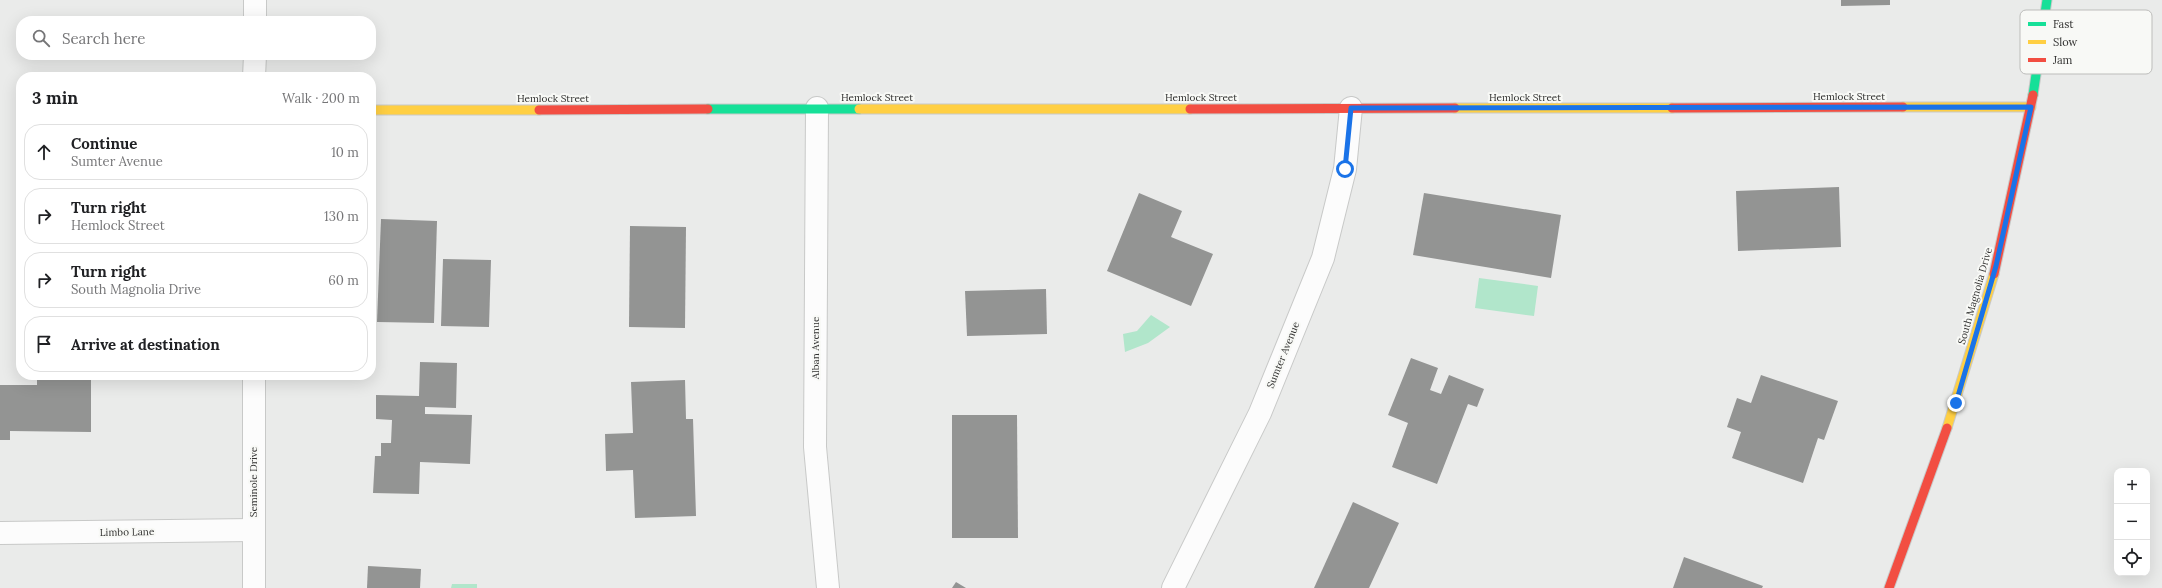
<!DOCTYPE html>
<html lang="en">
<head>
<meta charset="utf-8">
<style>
  :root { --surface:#fff; --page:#f6f6f6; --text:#202124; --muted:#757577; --line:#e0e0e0 }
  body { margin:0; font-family:Lora,serif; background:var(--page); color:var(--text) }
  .controls { position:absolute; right:12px; bottom:12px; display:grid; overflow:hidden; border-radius:8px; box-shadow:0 4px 16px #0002 }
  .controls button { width:36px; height:36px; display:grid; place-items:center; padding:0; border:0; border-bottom:1px solid var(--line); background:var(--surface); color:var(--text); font:20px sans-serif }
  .stop { position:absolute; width:12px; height:12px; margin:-9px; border:3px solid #1a73e8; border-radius:50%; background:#fff }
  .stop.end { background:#1a73e8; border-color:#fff; box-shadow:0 1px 4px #0008 }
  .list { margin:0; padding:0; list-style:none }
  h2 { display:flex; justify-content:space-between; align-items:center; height:52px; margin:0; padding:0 16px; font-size:17px }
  h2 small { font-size:13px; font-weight:400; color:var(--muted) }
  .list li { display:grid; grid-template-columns:26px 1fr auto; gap:12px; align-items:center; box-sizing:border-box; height:56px; margin:0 8px 8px; padding:0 8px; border:1px solid var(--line); border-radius:16px }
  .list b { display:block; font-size:15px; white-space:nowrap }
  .list p { margin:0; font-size:13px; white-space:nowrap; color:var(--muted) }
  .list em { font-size:13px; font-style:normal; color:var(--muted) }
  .icon { flex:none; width:22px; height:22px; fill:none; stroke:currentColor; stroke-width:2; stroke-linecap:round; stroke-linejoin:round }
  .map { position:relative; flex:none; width:2162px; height:588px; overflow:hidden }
  .search { position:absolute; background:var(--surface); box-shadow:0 4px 16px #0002; left:16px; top:16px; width:360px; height:44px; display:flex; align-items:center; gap:10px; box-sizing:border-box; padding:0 14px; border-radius:16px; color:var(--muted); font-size:15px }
  .panel { position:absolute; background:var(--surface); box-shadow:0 4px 16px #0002; left:16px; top:72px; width:360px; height:308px; border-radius:16px }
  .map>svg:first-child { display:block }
  .water { fill:#b1e6cb }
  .building { fill:#939493 }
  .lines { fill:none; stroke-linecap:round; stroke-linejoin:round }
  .street-casing { stroke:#c8c9c8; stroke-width:24 }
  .fast-casing { stroke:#c8c9c8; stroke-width:11 }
  .slow-casing { stroke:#c8c9c8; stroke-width:11 }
  .jam-casing { stroke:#c8c9c8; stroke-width:11 }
  .street { stroke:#fcfcfc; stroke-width:22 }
  .fast { stroke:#16e098; stroke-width:9 }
  .slow { stroke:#ffcf43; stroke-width:9 }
  .jam { stroke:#f24e42; stroke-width:9 }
  .route { stroke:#1a73e8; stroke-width:5 }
  .labels { text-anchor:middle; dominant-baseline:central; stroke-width:4; stroke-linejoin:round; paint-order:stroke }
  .street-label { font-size:10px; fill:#323231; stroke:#f8f9f6 }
  .key { fill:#f8f9f6; stroke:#bdbdbb; stroke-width:1 }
  .key-label { font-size:11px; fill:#323231 }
</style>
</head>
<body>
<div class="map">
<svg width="2162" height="588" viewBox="0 0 2162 588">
  <rect width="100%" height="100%" fill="#eaebea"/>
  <g class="water">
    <path d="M1479 278 1538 286 1534 316 1475 308Z"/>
    <path d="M1151 315 1170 327 1148 343 1125 352 1123 334 1137 331Z"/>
    <path d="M452 584H477V588H451Z"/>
  </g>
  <g class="building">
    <path d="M1841 0H1890V5L1841 6Z"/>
    <path d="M1839 187 1841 247 1738 251 1736 191Z"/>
    <path d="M1139 193 1182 211 1171 237 1213 254 1191 306 1107 271Z"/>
    <path d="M1424 193 1561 215 1551 278 1413 255Z"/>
    <path d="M381 219 437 221 434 323 377 322Z"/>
    <path d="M630 226 686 227 685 328 629 327Z"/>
    <path d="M443 259 491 260 489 327 441 326Z"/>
    <path d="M1046 289 1047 334 967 336 965 291Z"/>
    <path d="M1411 358 1438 368 1430 390 1441 394 1449 375 1484 389 1477 407 1468 404 1437 484 1392 467 1408 423 1388 415Z"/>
    <path d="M420 362 457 363 456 408 425 407V414L472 415 470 464 420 462 419 494 373 493 375 456H381V443H391L392 420 376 419V395L419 396Z"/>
    <path d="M37 375H91V432L10 431V440H0V385H37Z"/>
    <path d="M1761 375 1838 401 1824 440 1818 438 1803 483 1732 458 1741 432 1727 427 1737 398 1751 403Z"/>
    <path d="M685 380 686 419H693L696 516 635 518 633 470 606 471 605 434 633 433 631 382Z"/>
    <path d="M952 415H1017L1018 538H952Z"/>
    <path d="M1353 502 1399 523 1369 588H1314Z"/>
    <path d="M1684 557 1763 586 1762 588H1673Z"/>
    <path d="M368 566 421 569 420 588H367Z"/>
    <path d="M956 582 966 588H952Z"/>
  </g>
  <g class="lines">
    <g class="street-casing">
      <g id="street">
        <path d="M255 21V0"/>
        <path d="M254 77 255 55"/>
        <path d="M817 108 815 447 828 588"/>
        <path d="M0 533 253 530"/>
        <path d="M254 588V375"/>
        <path d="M1173 588 1260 413 1323 258 1345 169 1351 108"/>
      </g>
    </g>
    <g class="fast-casing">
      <g id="fast">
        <path d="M2033 95 2047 0"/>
        <path d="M708 109H859"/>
      </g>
    </g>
    <g class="slow-casing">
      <g id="slow">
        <path d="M1903 107H2031"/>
        <path d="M1455 108H1672"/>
        <path d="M859 109H1190"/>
        <path d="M371 110H539"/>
        <path d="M1947 428 1994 274"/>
      </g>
    </g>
    <g class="jam-casing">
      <g id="jam">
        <path d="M1672 108 1903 107"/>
        <path d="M1190 109 1455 108"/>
        <path d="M539 110 708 109"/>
        <path d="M1994 274 2033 95"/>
        <path d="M1889 588 1947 428"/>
      </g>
    </g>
    <use href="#street" class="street"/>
    <use href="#fast" class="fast"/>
    <use href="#slow" class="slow"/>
    <use href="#jam" class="jam"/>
  </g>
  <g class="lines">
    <path class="route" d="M1345 169 1351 108 2031 107 1996 266 1956 403"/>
  </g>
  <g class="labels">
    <g class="street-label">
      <text x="1849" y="96">Hemlock Street</text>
      <text x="877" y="97">Hemlock Street</text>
      <text x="1201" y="97">Hemlock Street</text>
      <text x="1525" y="97">Hemlock Street</text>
      <text x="553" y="98">Hemlock Street</text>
      <text transform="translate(1975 296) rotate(-74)">South Magnolia Drive</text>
      <text transform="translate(815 348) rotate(-90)">Alban Avenue</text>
      <text transform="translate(1283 355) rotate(-68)">Sumter Avenue</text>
      <text transform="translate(253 482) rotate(-90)">Seminole Drive</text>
      <text transform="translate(127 532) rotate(-1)">Limbo Lane</text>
    </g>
  </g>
  <rect x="2020" y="10" width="132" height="64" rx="6" class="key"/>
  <rect x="2028" y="22" width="18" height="4" fill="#16e098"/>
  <rect x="2028" y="40" width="18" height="4" fill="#ffcf43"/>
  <rect x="2028" y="58" width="18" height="4" fill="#f24e42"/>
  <g class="key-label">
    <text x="2053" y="28">Fast</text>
    <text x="2053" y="46">Slow</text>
    <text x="2053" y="64">Jam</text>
  </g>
</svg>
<div class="controls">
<button>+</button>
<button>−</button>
<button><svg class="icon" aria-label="locate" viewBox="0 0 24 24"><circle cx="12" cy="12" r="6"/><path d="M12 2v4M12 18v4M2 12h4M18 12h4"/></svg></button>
</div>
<div class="stop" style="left:1345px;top:169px"></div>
<div class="stop end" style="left:1956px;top:403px"></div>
<div class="search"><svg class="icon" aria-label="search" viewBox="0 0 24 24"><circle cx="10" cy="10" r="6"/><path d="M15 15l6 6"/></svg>Search here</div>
<section class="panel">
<h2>3 min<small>Walk · 200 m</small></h2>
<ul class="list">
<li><svg class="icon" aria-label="ahead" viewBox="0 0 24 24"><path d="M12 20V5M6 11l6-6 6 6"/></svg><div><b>Continue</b><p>Sumter Avenue</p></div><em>10 m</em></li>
<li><svg class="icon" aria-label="right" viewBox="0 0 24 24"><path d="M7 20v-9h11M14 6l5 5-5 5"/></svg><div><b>Turn right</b><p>Hemlock Street</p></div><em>130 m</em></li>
<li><svg class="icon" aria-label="right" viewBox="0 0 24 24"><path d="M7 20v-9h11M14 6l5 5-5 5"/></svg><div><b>Turn right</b><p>South Magnolia Drive</p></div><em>60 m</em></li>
<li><svg class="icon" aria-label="arrive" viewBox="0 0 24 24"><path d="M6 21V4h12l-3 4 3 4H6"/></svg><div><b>Arrive at destination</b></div></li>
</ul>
</section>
</div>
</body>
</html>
